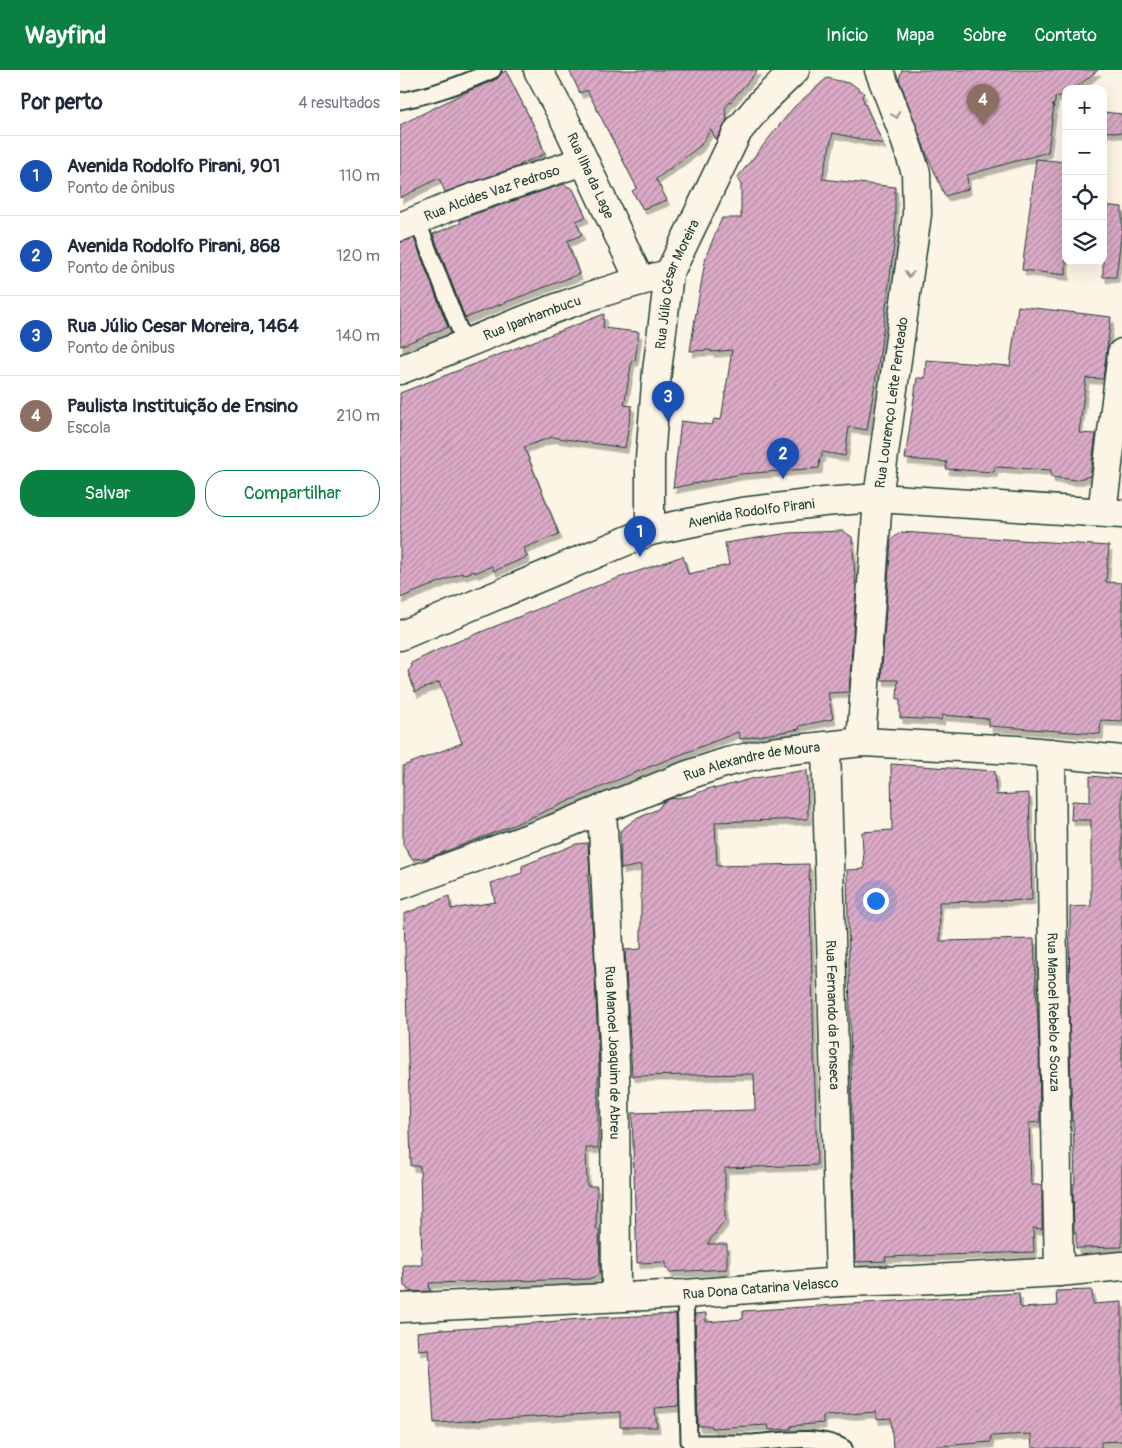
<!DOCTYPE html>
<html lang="pt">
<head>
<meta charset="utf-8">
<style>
  :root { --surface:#fff; --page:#f2f2f3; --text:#1f2937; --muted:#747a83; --line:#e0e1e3; --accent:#0b8043 }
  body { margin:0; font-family:Pangolin,sans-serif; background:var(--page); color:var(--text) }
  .controls { position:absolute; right:15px; top:15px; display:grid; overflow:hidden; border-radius:10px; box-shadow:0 5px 20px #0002 }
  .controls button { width:45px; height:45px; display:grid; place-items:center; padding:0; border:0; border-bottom:1px solid var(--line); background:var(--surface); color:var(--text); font:25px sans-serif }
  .you { position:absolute; left:475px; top:830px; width:18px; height:18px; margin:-12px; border:4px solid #fff; border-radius:50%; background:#1a73e8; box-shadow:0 0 0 8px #1a73e833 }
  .badge { display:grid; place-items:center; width:32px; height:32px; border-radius:50%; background:var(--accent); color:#fff; font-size:16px; font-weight:700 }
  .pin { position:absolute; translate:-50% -41px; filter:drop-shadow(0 1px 2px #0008) }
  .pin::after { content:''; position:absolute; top:26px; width:18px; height:15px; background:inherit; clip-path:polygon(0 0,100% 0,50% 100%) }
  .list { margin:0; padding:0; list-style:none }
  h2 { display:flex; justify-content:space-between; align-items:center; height:65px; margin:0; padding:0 20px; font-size:21px }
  h2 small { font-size:16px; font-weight:400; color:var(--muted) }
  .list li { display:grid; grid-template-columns:32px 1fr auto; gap:15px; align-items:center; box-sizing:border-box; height:80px; padding:0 20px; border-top:1px solid var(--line) }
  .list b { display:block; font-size:19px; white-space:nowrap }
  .list p { margin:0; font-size:16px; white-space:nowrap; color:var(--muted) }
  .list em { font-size:16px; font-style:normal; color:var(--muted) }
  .actions { display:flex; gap:10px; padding:15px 20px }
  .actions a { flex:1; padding:11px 0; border:1px solid var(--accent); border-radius:20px; text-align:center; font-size:18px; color:var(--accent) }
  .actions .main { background:var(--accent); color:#fff }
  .icon { flex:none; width:28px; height:28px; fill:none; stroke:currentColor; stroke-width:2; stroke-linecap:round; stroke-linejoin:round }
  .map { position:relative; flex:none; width:722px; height:1378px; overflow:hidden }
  header { display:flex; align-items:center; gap:30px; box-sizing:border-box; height:70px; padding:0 25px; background:var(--accent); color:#fff }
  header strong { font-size:24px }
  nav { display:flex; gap:28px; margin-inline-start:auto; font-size:18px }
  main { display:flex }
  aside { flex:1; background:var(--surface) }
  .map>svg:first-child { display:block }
  .building { fill:url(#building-hatch); stroke:#1f3d34; filter:url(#shadow) }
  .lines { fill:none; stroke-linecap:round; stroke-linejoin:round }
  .lane-casing { stroke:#1f3d34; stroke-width:19 }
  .street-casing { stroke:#1f3d34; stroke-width:31 }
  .secondary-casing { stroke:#1f3d34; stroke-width:31 }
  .lane { stroke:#fcf5e5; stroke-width:15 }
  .street { stroke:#fcf5e5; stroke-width:28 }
  .secondary { stroke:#fcf5e5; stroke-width:28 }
  .oneway { stroke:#8e998c }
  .labels { text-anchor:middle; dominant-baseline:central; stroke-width:4; stroke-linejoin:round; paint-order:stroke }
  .street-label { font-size:14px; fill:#1f3d34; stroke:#fcf5e5 }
</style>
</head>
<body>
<header>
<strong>Wayfind</strong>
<nav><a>Início</a><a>Mapa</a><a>Sobre</a><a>Contato</a></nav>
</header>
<main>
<aside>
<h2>Por perto<small>4 resultados</small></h2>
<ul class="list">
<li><span class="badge" style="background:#1a4fb4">1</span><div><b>Avenida Rodolfo Pirani, 901</b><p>Ponto de ônibus</p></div><em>110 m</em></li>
<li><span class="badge" style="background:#1a4fb4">2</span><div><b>Avenida Rodolfo Pirani, 868</b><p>Ponto de ônibus</p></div><em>120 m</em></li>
<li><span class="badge" style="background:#1a4fb4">3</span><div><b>Rua Júlio Cesar Moreira, 1464</b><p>Ponto de ônibus</p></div><em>140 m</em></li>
<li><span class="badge" style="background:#8d6e63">4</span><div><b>Paulista Instituição de Ensino</b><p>Escola</p></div><em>210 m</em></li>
</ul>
<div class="actions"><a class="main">Salvar</a><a>Compartilhar</a></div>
</aside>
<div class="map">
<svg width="722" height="1378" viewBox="0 0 722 1378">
  <defs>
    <pattern id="building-hatch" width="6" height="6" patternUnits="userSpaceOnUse" patternTransform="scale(1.25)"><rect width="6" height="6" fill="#dcaac7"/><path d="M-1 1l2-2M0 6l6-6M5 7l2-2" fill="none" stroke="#b28ca2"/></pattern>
    <filter id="shadow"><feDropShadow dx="3" dy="5.5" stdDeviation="0" flood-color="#0004"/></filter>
  </defs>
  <rect width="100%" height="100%" fill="#fcf5e5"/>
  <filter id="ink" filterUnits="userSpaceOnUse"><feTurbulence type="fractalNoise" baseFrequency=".02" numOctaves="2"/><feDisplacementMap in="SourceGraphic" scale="10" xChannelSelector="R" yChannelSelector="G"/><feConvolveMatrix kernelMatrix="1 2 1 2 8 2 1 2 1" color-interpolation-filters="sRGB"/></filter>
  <g filter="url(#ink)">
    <g class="building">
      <path d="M169 0H358L325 38 327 50 316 70 311 59 300 76 256 109 267 130 243 139 232 121 237 118 187 20 180 23Z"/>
      <path d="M502 0H698L674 19H666V23L655 28V33L652 35H654L648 82 567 105 568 119 545 126 525 80 499 9Z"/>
      <path d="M106 1 139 66H138L145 84 119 95 120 96 45 122 39 108 0 128V55L64 23 97 9 101 3Z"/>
      <path d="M427 8 452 14 464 23 462 27 483 74 433 63 422 109 495 117V168L480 283 467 360 449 357 445 386 422 382V387H420L419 398 341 404 273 418 281 351 312 355 314 349 321 350 332 280 311 282V280L290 281 295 249 306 186 322 148H341V115L337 108 394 37Z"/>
      <path d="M703 42 722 44V63L703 61Z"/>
      <path d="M636 89 666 92V205L622 200Z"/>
      <path d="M163 114 173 119 186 147 176 151 182 165 167 171 179 204 65 248 33 164 61 153 59 150 69 146Z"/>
      <path d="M703 135 722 137V159L716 207H703Z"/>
      <path d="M14 168 48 257 0 276V172Z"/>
      <path d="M618 236 711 247 703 309 686 308 679 363 696 364 690 406 675 410 651 407V400L595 397 594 402 546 399 547 392 505 389 517 308H525L526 290 610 296Z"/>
      <path d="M204 244 203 258 239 262 235 291 232 290 224 335 232 336 225 378 152 367 124 377 159 464 124 478 127 487 94 501 92 496 75 503 74 501 63 505 62 503 0 528V323Z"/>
      <path d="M443 461 452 467 456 520 449 622 428 623 433 649 399 656 400 659 340 669 338 662 234 703 104 759 41 783 28 788 12 789 3 775V696L62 673 39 612 15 622 8 601 12 597 11 593 44 577 170 526 221 507 283 486 288 504 329 495 325 473 389 463Z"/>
      <path d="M501 462 709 476 706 512 722 513V651L701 650 700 664 589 656V649L542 645 541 650 500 648V629H497L498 610H481L491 470Z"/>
      <path d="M491 694 595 701 596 725 629 723 632 830 539 832 540 871 634 869 639 977 640 1052 629 1053 631 1115H642V1159L633 1158 634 1182 485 1187 486 1191 455 1192 447 800 464 799 462 762 492 760Z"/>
      <path d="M407 700 408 749 315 752 317 796 409 794 417 1095 325 1098V1151L307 1174H327V1199L269 1202V1198H266V1192L237 1193 232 1043 355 1040 354 1004 232 1006 225 880 241 879V795L221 799 220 761 234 750 258 739 263 732 269 729 290 726 313 717 314 719 355 708Z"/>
      <path d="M690 706 722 709V1177L676 1178V1163H674L673 1114H675L674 1081 673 1051H672L669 939 670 837 691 836V750H671L672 731 690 732Z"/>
      <path d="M188 773 190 804 188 805 194 880 199 1001V1007H198V1078H186L187 1116H197L196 1159H199L200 1204 189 1209 29 1213 30 1221 12 1222 4 1216 3 1195H22L20 1096H11L4 844 49 826 51 839 95 832 91 813 122 803V796L176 774Z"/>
      <path d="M692 1220 693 1234 722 1232V1371L701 1372V1378H632L631 1364 591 1366V1372L516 1378H493L491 1348 476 1349V1342L423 1346V1353L391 1356V1359L369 1360 368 1355 312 1358V1356H298L295 1244 306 1243V1252L343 1249V1241L619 1223 620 1238 657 1236 656 1221Z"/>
      <path d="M276 1244 279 1336 255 1338 257 1357H220V1342L34 1353 29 1279 18 1280 17 1262 43 1259V1260L103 1256 179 1249Z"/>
    </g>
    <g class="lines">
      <g class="lane-casing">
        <g id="lane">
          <path d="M0 31C33 25 63 14 93 0"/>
          <path d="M17 150 65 274"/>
          <path d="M285 1224 289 1371 293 1373C311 1373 329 1373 348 1373 379 1372 416 1363 444 1378"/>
        </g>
      </g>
      <g class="street-casing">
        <g id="street">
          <path id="s1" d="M138 0 165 50 240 211"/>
          <path id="s2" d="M0 157 64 131 183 91"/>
          <path id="s3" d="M0 300C89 265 176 225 269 204"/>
          <path d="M702 442 722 283"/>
          <path id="s4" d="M461 672 478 428 517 144 516 103 502 60 479 0"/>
          <path id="s5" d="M426 676 440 1212"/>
          <path id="s6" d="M651 683 653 905 659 1202"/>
          <path id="s7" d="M202 739 215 994 216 1226"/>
          <path id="s8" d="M0 815 151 760 288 705 327 692 371 682 462 672 617 680 722 690"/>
          <path id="s9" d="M0 1238 285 1224 440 1212 514 1210 659 1202 722 1196"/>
        </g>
      </g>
      <g class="secondary-casing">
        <g id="secondary">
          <path id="s10" d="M250 461V389L257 301 269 204 338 61 363 31 395 0"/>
          <path id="s11" d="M0 566 250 461 342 442 424 432 478 428 722 444"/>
        </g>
      </g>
      <use href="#lane" class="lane"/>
      <use href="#street" class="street"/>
      <use href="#secondary" class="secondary"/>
    </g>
    <defs><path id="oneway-chevron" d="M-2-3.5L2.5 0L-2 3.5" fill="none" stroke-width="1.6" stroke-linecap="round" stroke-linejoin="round" transform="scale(1.25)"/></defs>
    <g class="oneway">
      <use href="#oneway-chevron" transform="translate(496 45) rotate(69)"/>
      <use href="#oneway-chevron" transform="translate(509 204) rotate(98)"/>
    </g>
  </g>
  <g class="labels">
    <g class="street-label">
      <text stroke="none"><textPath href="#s1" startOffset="118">Rua Ilha da Lage</textPath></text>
      <text stroke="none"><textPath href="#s2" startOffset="98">Rua Alcides Vaz Pedroso</textPath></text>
      <text stroke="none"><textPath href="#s10" startOffset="250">Rua Júlio César Moreira</textPath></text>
      <text stroke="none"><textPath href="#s3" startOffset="142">Rua Ipanhambucu</textPath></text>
      <text stroke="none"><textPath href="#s4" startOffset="341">Rua Lourenço Leite Penteado</textPath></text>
      <text stroke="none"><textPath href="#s11" startOffset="374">Avenida Rodolfo Pirani</textPath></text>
      <text stroke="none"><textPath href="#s8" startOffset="374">Rua Alexandre de Moura</textPath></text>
      <text stroke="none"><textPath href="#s6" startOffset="259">Rua Manoel Rebelo e Souza</textPath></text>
      <text stroke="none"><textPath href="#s5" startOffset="269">Rua Fernando da Fonseca</textPath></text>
      <text stroke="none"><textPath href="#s7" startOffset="244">Rua Manoel Joaquim de Abreu</textPath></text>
      <text stroke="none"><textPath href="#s9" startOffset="361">Rua Dona Catarina Velasco</textPath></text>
    </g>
  </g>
</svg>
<div class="controls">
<button>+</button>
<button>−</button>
<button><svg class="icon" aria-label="locate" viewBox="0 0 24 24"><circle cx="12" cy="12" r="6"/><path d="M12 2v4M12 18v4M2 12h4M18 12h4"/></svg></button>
<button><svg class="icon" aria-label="layers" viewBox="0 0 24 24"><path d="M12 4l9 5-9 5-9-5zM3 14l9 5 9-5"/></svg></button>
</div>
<div class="you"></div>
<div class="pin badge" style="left:240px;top:487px;background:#1a4fb4">1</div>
<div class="pin badge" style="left:383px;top:409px;background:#1a4fb4">2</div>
<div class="pin badge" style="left:268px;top:352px;background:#1a4fb4">3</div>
<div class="pin badge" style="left:583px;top:55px;background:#8d6e63">4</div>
</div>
</main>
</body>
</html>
